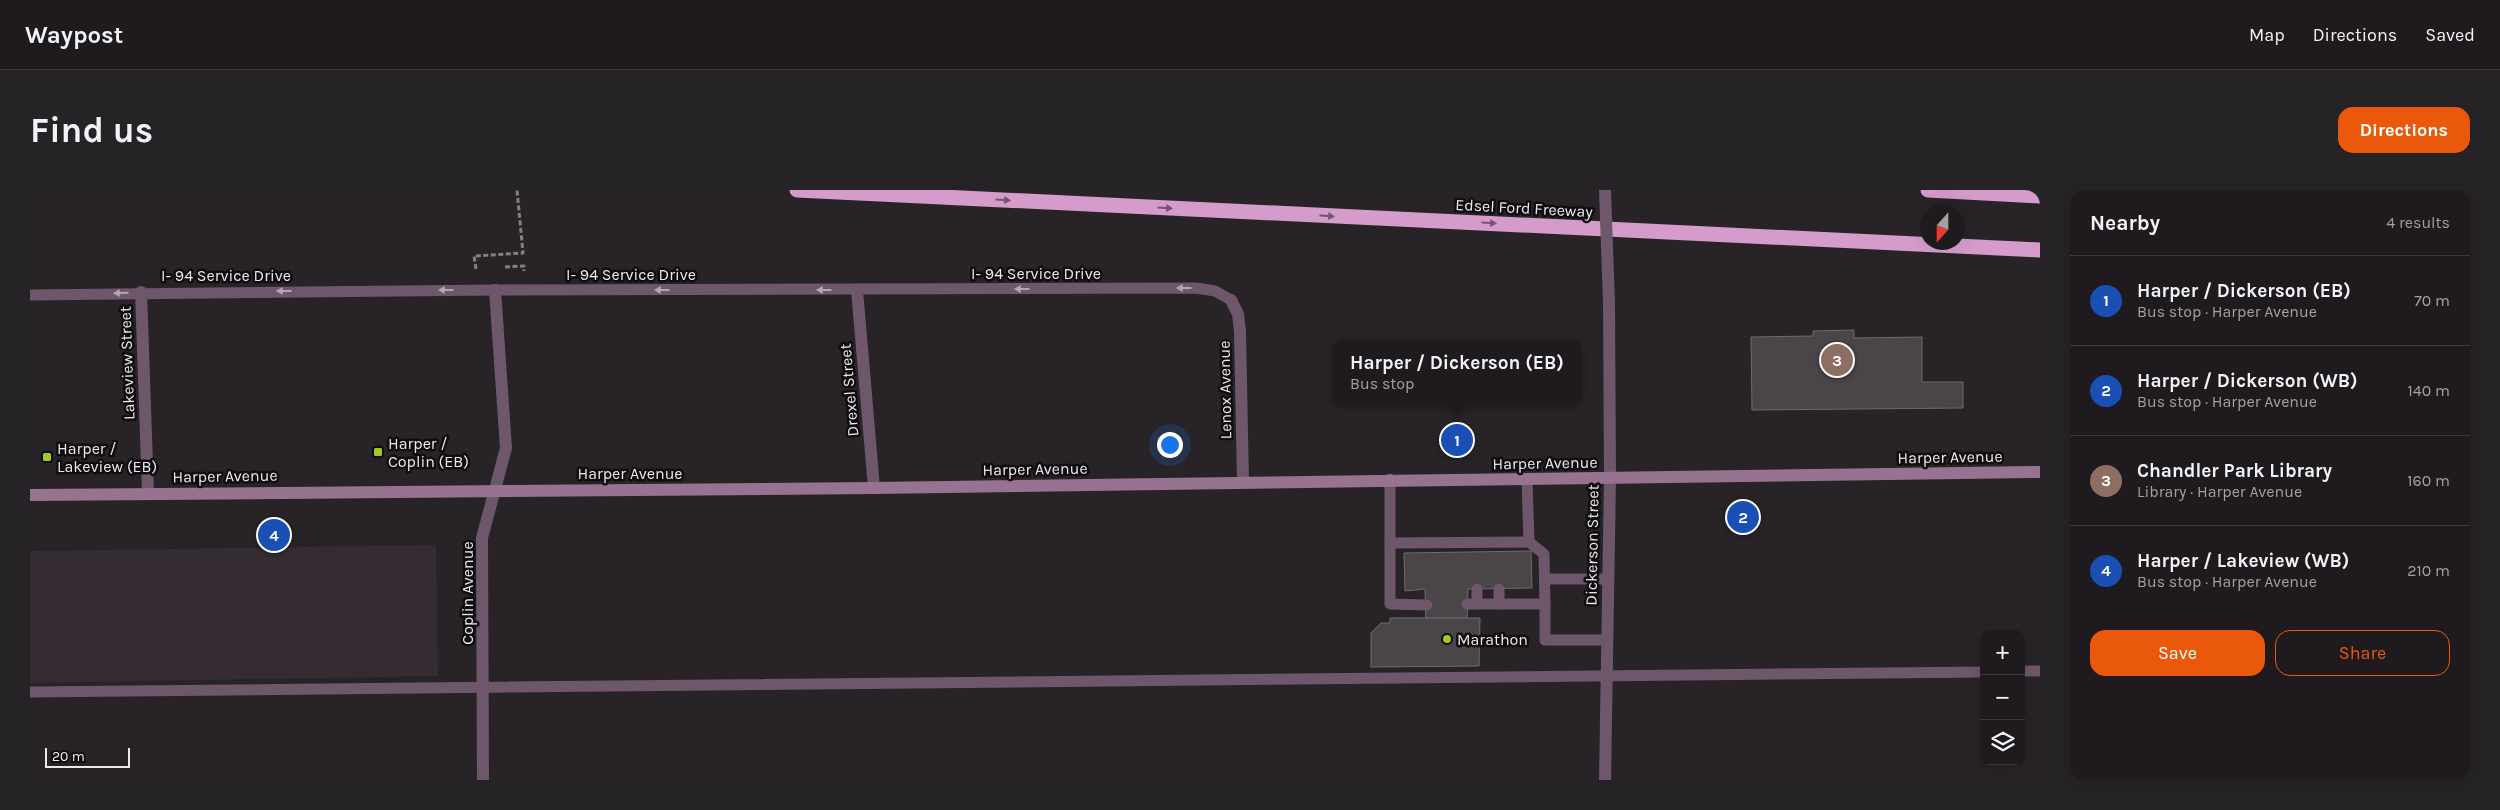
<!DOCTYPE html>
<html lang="en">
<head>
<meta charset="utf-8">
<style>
  :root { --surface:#1e1a1d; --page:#262326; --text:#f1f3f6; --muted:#a1a1a4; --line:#3c383b; --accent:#ea580c }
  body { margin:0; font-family:Karla,sans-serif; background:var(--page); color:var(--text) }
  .controls { position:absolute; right:15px; bottom:15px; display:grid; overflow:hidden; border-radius:10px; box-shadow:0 5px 20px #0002 }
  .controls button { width:45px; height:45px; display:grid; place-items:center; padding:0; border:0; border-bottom:1px solid var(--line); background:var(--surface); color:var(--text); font:25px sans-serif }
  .compass { position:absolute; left:1890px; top:15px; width:45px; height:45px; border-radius:50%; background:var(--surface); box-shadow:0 5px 20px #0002; rotate:201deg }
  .scale { position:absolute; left:15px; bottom:12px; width:85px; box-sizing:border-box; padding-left:5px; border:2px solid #ece9ec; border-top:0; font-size:14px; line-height:18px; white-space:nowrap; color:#ece9ec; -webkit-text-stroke:4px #0f0d0f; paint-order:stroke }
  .you { position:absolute; left:1139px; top:254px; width:18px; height:18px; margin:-12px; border:4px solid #fff; border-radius:50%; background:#1a73e8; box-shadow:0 0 0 8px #1a73e833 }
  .badge { display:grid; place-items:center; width:32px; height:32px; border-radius:50%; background:var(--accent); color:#fff; font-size:16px; font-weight:700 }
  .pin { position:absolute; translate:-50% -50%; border:2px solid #fff; box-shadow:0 1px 5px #0006 }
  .popup { position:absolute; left:1303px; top:150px; width:248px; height:65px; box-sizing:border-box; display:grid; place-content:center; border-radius:10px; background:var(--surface); filter:drop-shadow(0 1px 4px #0005); font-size:16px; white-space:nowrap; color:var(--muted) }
  .popup b { font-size:19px; color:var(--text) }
  .popup::after { content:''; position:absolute; left:50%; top:100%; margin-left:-10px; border:10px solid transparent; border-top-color:var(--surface) }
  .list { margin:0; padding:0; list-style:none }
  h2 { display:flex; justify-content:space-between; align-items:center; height:65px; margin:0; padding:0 20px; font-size:21px }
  h2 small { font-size:16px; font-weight:400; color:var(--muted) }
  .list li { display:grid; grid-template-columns:32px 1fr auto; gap:15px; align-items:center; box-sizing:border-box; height:90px; padding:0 20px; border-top:1px solid var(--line) }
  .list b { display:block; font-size:19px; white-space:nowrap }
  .list p { margin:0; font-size:16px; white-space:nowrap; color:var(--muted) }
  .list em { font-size:16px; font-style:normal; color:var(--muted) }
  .actions { display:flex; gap:10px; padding:15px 20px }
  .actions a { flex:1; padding:11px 0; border:1px solid var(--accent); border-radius:15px; text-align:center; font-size:18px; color:var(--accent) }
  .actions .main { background:var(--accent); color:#fff }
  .icon { flex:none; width:28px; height:28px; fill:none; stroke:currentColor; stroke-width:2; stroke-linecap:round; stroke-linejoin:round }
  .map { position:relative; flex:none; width:2010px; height:590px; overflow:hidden; border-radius:15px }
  header { display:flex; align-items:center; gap:30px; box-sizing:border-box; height:70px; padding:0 25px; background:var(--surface); border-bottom:1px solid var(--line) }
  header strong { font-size:24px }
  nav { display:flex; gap:28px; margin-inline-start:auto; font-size:18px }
  .intro { display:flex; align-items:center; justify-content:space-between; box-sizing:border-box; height:120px; padding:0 30px }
  h1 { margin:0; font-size:35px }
  .button { padding:12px 22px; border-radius:15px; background:var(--accent); color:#fff; font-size:18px; font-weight:700 }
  main { display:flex; gap:30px; padding:0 30px }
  aside { flex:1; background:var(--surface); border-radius:15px; box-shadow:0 5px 20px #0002 }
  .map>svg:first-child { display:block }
  .built { fill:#342b33 }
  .building { fill:#494548; stroke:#6f6a6e }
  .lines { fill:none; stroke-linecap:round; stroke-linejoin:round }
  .path { stroke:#848084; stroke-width:3; stroke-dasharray:5 2.5; stroke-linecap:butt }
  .service { stroke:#6e576a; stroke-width:11 }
  .minor { stroke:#6e576a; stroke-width:12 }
  .tertiary { stroke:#6e576a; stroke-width:12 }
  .secondary { stroke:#977391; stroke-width:12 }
  .motorway { stroke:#d49bcb; stroke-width:15 }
  .tertiary-bridge { stroke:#6e576a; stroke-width:12 }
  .oneway { fill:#72546d }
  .oneway2 { fill:#b3a7b2 }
  .poi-dot { fill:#a4c824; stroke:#0f0d0f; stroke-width:2 }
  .labels { text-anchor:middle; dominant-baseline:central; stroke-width:5; stroke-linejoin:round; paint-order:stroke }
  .street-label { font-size:16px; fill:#ece9ec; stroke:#0f0d0f }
  .poi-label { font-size:16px; fill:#ece9ec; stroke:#0f0d0f; text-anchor:start }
</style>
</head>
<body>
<header>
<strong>Waypost</strong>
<nav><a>Map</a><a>Directions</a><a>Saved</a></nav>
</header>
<div class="intro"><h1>Find us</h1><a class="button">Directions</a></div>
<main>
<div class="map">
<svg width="2010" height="590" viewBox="0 0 2010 590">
  <rect width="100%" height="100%" fill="#282327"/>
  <path class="built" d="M406 355 408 486 0 493V361Z"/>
  <g class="building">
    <path d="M1824 140V148L1892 147V192H1933V218L1722 220 1721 147 1783 146V141Z"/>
    <path d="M1501 361 1502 398 1438 399 1437 434 1396 435 1395 399 1375 401 1374 363Z"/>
    <path d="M1360 428H1450L1449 476 1341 477V443L1351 433H1360Z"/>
  </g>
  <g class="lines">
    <g class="path">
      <path d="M475 77 494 76V81"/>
      <path d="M446 79 444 66 493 63 487 0"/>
    </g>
    <g class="service">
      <path d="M0 105 465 100 1166 98 1185 101 1201 110"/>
      <path d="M1360 289V414L1397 415"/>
      <path d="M1497 289 1499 352"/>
      <path d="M1360 353 1499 352 1514 364 1515 414"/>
      <path d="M1515 389H1578"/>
      <path d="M1447 399V414"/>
      <path d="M1469 399V414"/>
      <path d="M1437 414H1515V450H1577"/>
      <path d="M1991 481H2010"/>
      <path d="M0 502 1954 482"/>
    </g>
    <g class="minor">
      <path d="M827 100 844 298"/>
      <path d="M111 102 118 303"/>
      <path d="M1201 110 1208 124 1210 141 1213 292"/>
      <path d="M453 590 452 348 476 258 465 100"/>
    </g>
    <path class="tertiary" d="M1575 590 1580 288 1579 113"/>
    <path class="secondary" d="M0 305 844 298 2010 282"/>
    <g class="motorway">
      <path d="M767 0 2010 60"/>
      <path d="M1898 0 2010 6"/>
    </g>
    <path class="tertiary-bridge" d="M1575 0 1579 113"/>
  </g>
  <defs><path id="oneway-solid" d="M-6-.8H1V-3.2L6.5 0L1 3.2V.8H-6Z" transform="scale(1.25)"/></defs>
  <g class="oneway">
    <use href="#oneway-solid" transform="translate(973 10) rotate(3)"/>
    <use href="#oneway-solid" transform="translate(1135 18) rotate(3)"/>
    <use href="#oneway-solid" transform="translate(1297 26) rotate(3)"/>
    <use href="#oneway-solid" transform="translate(1459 33) rotate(3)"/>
  </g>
  <g class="oneway2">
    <use href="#oneway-solid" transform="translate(1154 98) rotate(180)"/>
    <use href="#oneway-solid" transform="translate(992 99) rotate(180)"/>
    <use href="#oneway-solid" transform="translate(416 100) rotate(180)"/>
    <use href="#oneway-solid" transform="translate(632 100) rotate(-180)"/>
    <use href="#oneway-solid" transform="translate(794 100) rotate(-180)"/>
    <use href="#oneway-solid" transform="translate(254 101) rotate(180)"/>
    <use href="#oneway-solid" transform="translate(91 103) rotate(179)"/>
  </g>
  <g class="poi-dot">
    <rect x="343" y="257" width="10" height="10" rx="2.5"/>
    <rect x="12" y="262" width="10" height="10" rx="2.5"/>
    <circle cx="1417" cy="449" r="5"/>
  </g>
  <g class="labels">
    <g class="street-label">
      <text transform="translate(1494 18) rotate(3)">Edsel Ford Freeway</text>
      <text x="1006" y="83">I- 94 Service Drive</text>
      <text x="601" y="84">I- 94 Service Drive</text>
      <text x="196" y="85">I- 94 Service Drive</text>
      <text transform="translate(97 173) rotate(-92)">Lakeview Street</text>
      <text transform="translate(819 200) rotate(-95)">Drexel Street</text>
      <text transform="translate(1195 200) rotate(-91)">Lenox Avenue</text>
      <text transform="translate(1920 267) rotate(-1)">Harper Avenue</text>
      <text transform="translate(1515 273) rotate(-1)">Harper Avenue</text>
      <text transform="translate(1005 279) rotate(-1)">Harper Avenue</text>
      <text x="600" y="283">Harper Avenue</text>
      <text transform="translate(195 286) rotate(-1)">Harper Avenue</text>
      <text transform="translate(1562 355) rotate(-89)">Dickerson Street</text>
      <text transform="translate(437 403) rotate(-90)">Coplin Avenue</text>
    </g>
    <g class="poi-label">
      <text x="358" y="253">Harper /<tspan x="358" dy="18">Coplin (EB)</tspan></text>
      <text x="27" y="258">Harper /<tspan x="27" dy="18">Lakeview (EB)</tspan></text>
      <text x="1427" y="449">Marathon</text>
    </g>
  </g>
</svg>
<div class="controls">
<button>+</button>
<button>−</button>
<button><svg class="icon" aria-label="layers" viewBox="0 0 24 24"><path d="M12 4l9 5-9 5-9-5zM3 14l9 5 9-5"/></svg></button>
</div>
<svg class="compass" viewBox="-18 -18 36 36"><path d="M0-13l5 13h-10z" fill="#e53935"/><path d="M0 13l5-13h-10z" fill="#a1a1a4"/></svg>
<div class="scale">20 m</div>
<div class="you"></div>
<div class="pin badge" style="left:1427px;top:250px;background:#1a4fb4">1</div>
<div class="popup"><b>Harper / Dickerson (EB)</b>Bus stop</div>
<div class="pin badge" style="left:1713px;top:327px;background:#1a4fb4">2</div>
<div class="pin badge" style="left:1807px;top:170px;background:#8d6e63">3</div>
<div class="pin badge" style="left:244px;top:345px;background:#1a4fb4">4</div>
</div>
<aside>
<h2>Nearby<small>4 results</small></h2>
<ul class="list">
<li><span class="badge" style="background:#1a4fb4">1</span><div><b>Harper / Dickerson (EB)</b><p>Bus stop · Harper Avenue</p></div><em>70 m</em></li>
<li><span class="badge" style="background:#1a4fb4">2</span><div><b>Harper / Dickerson (WB)</b><p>Bus stop · Harper Avenue</p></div><em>140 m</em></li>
<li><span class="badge" style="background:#8d6e63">3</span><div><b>Chandler Park Library</b><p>Library · Harper Avenue</p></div><em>160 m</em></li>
<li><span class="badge" style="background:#1a4fb4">4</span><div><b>Harper / Lakeview (WB)</b><p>Bus stop · Harper Avenue</p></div><em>210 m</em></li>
</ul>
<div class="actions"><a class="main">Save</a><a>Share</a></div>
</aside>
</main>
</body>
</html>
